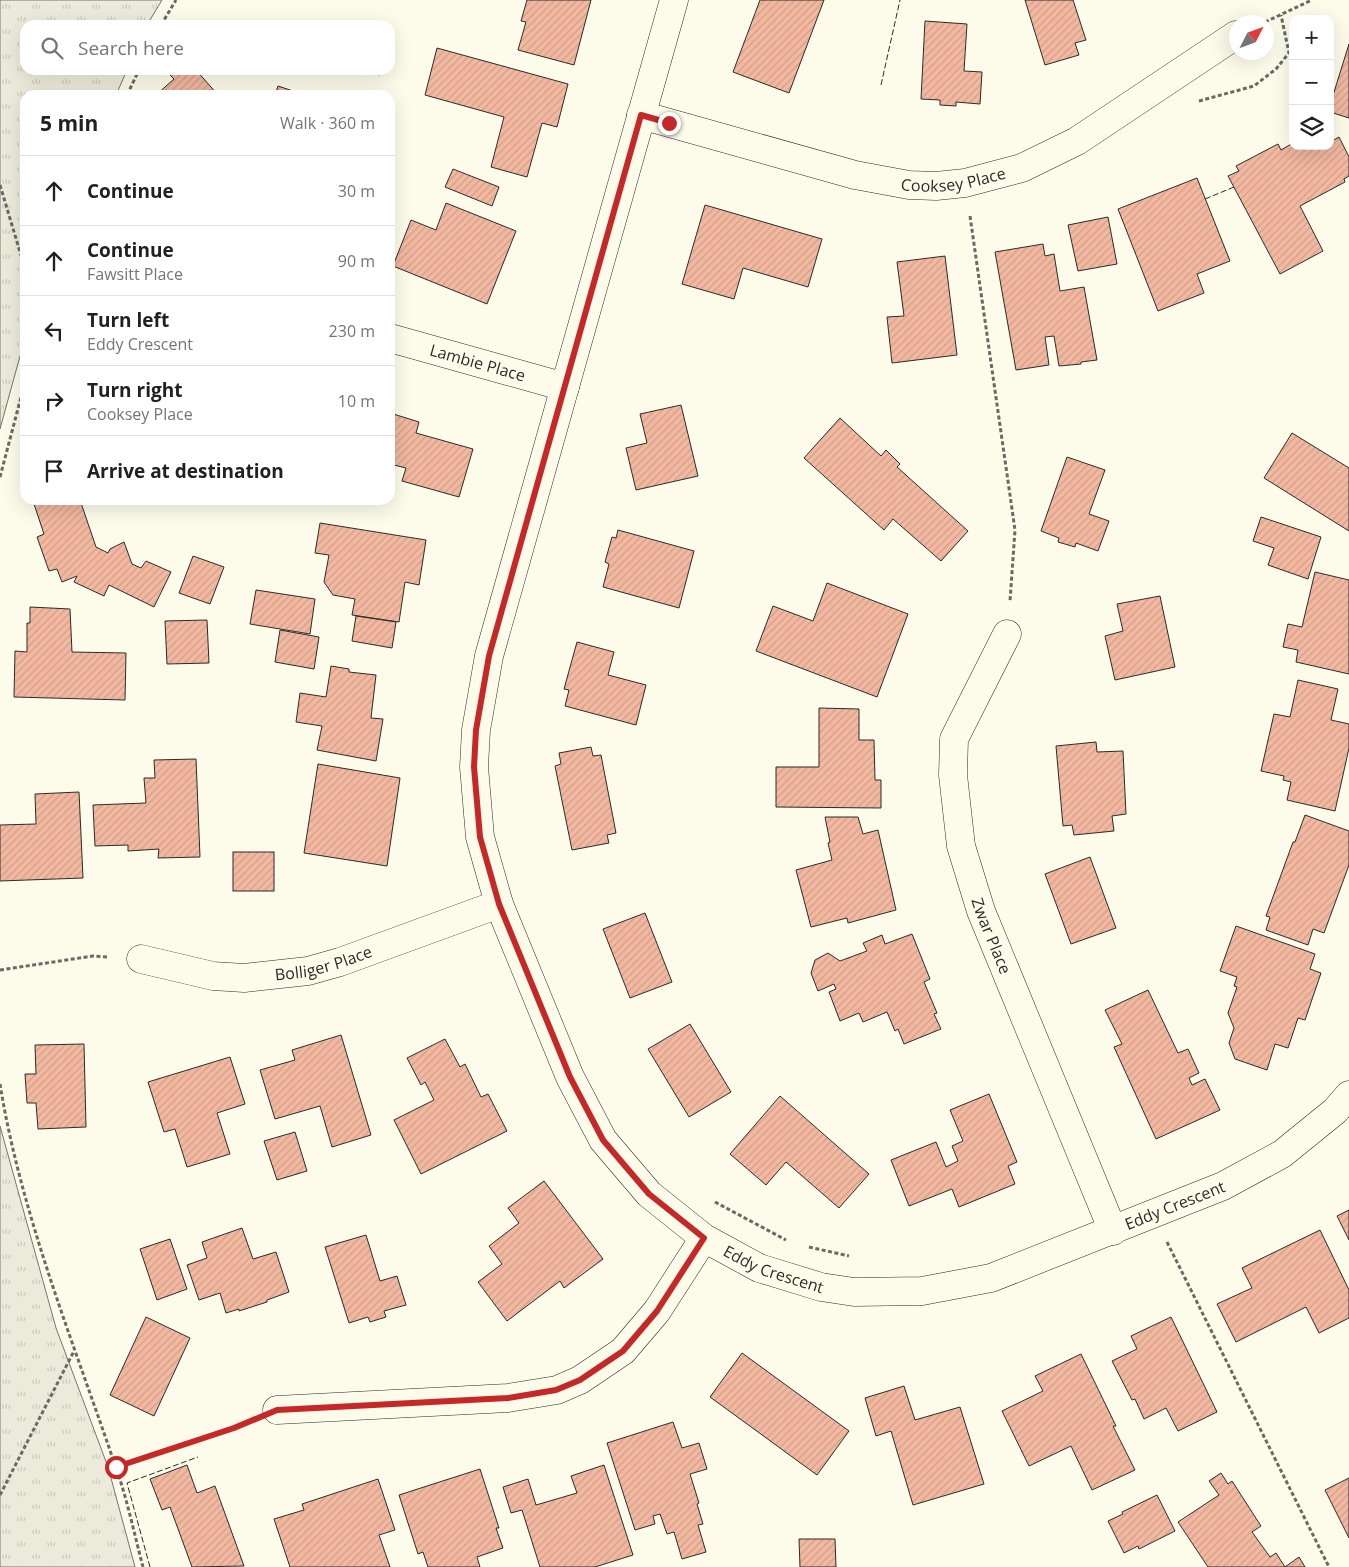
<!DOCTYPE html>
<html lang="en">
<head>
<meta charset="utf-8">
<style>
  :root { --surface:#fff; --page:#f2f2f2; --text:#202124; --muted:#757577; --line:#e0e0e0 }
  body { margin:0; font-family:"Open Sans",sans-serif; background:var(--page); color:var(--text) }
  .controls { position:absolute; right:15px; top:15px; display:grid; overflow:hidden; border-radius:10px; box-shadow:0 5px 20px #0002 }
  .controls button { width:45px; height:45px; display:grid; place-items:center; padding:0; border:0; border-bottom:1px solid var(--line); background:var(--surface); color:var(--text); font:25px sans-serif }
  .compass { position:absolute; left:1229px; top:15px; width:45px; height:45px; border-radius:50%; background:var(--surface); box-shadow:0 5px 20px #0002; rotate:48deg }
  .stop { position:absolute; width:15px; height:15px; margin:-11px; border:4px solid #c62828; border-radius:50%; background:#fff }
  .stop.end { background:#c62828; border-color:#fff; box-shadow:0 1px 5px #0008 }
  .list { margin:0; padding:0; list-style:none }
  h2 { display:flex; justify-content:space-between; align-items:center; height:65px; margin:0; padding:0 20px; font-size:21px }
  h2 small { font-size:16px; font-weight:400; color:var(--muted) }
  .list li { display:grid; grid-template-columns:32px 1fr auto; gap:15px; align-items:center; box-sizing:border-box; height:70px; padding:0 20px; border-top:1px solid var(--line) }
  .list b { display:block; font-size:19px; white-space:nowrap }
  .list p { margin:0; font-size:16px; white-space:nowrap; color:var(--muted) }
  .list em { font-size:16px; font-style:normal; color:var(--muted) }
  .icon { flex:none; width:28px; height:28px; fill:none; stroke:currentColor; stroke-width:2; stroke-linecap:round; stroke-linejoin:round }
  .map { position:relative; flex:none; width:1349px; height:1567px; overflow:hidden }
  .search { position:absolute; background:var(--surface); box-shadow:0 5px 20px #0002; left:20px; top:20px; width:375px; height:55px; display:flex; align-items:center; gap:12px; box-sizing:border-box; padding:0 18px; border-radius:15px; color:var(--muted); font-size:19px }
  .panel { position:absolute; background:var(--surface); box-shadow:0 5px 20px #0002; left:20px; top:90px; width:375px; height:415px; border-radius:15px }
  .map>svg:first-child { display:block }
  .grass { fill:url(#grass-tufts); stroke:#74746e }
  .building { fill:url(#building-hatch); stroke:#2b2b2b }
  .lines { fill:none; stroke-linecap:round; stroke-linejoin:round }
  .street-casing { stroke:#2b2b2b; stroke-width:29 }
  .path { stroke:#6a6964; stroke-width:3; stroke-dasharray:4 2.5; stroke-linecap:butt }
  .street { stroke:#fdfbea; stroke-width:28 }
  .fence { stroke:#2b2b2b; stroke-width:1; stroke-dasharray:6 2.5; stroke-linecap:butt }
  .route { stroke:#c62828; stroke-width:6 }
  .labels { text-anchor:middle; dominant-baseline:central; stroke-width:4; stroke-linejoin:round; paint-order:stroke }
  .street-label { font-size:16px; fill:#2b2b2b; stroke:#fdfbea }
</style>
</head>
<body>
<div class="map">
<svg width="1349" height="1567" viewBox="0 0 1349 1567">
  <defs>
    <pattern id="grass-tufts" width="24" height="20" patternUnits="userSpaceOnUse" patternTransform="scale(1.25)"><rect width="24" height="20" fill="#ecebdb"/><path d="M3 7l-1-3M5 7V3M7 7l1-3M15 17l-1-3M17 17v-4M19 17l1-3" fill="none" stroke="#cbcabc"/></pattern>
    <pattern id="building-hatch" width="6" height="6" patternUnits="userSpaceOnUse" patternTransform="scale(1.25)"><rect width="6" height="6" fill="#f2b8a0"/><path d="M-1 1l2-2M0 6l6-6M5 7l2-2" fill="none" stroke="#d09e8a"/></pattern>
  </defs>
  <rect width="100%" height="100%" fill="#fdfbea"/>
  <g class="grass">
    <path d="M0 0H162L147 25H25V70H127L116 95H25V338L0 429Z"/>
    <path d="M0 1126 56 1328 108 1467 135 1567H0Z"/>
  </g>
  <g class="building">
    <path d="M527 0H591L574 65 518 50 526 22 521 21Z"/>
    <path d="M760 0H824L789 93 733 72Z"/>
    <path d="M1025 0H1073L1086 40 1075 43 1079 55 1045 65Z"/>
    <path d="M925 21 967 24 964 71 982 72 980 104 956 102V106L940 105V100L921 99Z"/>
    <path d="M1349 44V118L1330 112V105Z"/>
    <path d="M437 48 568 84 557 127 542 123 527 177 491 167 504 117 425 95Z"/>
    <path d="M171 70H196L218 95H156L174 79 168 73Z"/>
    <path d="M361 70H381L380 75Z"/>
    <path d="M278 86 305 95H275Z"/>
    <path d="M1339 137 1349 157V176L1344 179 1345 182 1300 206 1323 251 1280 274 1228 176 1239 171 1236 166 1278 144 1281 150 1293 143V146H1330V142Z"/>
    <path d="M453 169 499 187 492 206 445 187Z"/>
    <path d="M1197 178 1230 261 1197 274 1204 293 1158 311 1118 209Z"/>
    <path d="M446 203 516 231 487 304 393 266 411 220 436 230Z"/>
    <path d="M705 205 822 239 808 287 743 268 734 299 682 284Z"/>
    <path d="M1108 217 1117 264 1078 271 1068 225Z"/>
    <path d="M1043 244 1045 256 1054 254 1060 291 1084 287 1097 360 1081 362V364L1059 366 1054 336 1045 337 1049 365 1016 370 995 252Z"/>
    <path d="M945 256 957 355 892 363 887 317 904 316 897 262Z"/>
    <path d="M681 405 698 476 636 490 626 448 647 443 640 414Z"/>
    <path d="M390 413 419 422 416 433 473 449 459 497 402 481 406 468 390 464Z"/>
    <path d="M840 418 881 456 886 450 900 464 897 467 968 531 941 561 893 519 884 530 804 458Z"/>
    <path d="M1292 433 1349 468V531L1264 478Z"/>
    <path d="M1067 457 1105 470 1089 514 1109 521 1098 551 1076 543 1075 547 1058 542 1059 538 1041 531Z"/>
    <path d="M38 500H80L96 547 108 553 110 549 124 542 132 564 141 568 146 561 171 572 154 607 109 585 104 596 74 582 77 576 62 582 57 569 49 571 37 537 44 534 33 501Z"/>
    <path d="M1261 517 1321 537 1308 579 1268 565 1274 548 1253 541Z"/>
    <path d="M320 523 426 540 419 585 405 582 399 622 352 615 355 599 333 595 324 582 329 555 315 553Z"/>
    <path d="M618 530 694 551 679 608 603 587 609 564 605 562 612 537 616 538Z"/>
    <path d="M193 556 224 567 210 604 179 593Z"/>
    <path d="M1315 572 1349 580V674L1296 662 1298 650 1283 647 1288 624 1302 627Z"/>
    <path d="M827 583 908 614 877 697 756 651 773 606 813 621Z"/>
    <path d="M256 590 315 599 310 634 250 624Z"/>
    <path d="M1160 596 1175 667 1115 680 1105 636 1123 631 1117 604Z"/>
    <path d="M30 607 70 609 72 652 126 653 125 700 14 697 15 651 27 652V623H30Z"/>
    <path d="M356 616 396 622 392 648 352 641Z"/>
    <path d="M207 620 209 663 167 664 165 621Z"/>
    <path d="M280 630 319 637 314 669 275 662Z"/>
    <path d="M577 642 614 652 608 675 646 685 636 725 565 706 569 690 564 689Z"/>
    <path d="M331 666 349 669V672L376 675 371 718 383 719 376 761 317 750 322 726 296 722 300 693 326 697Z"/>
    <path d="M1298 680 1338 689 1331 720 1349 724V748L1335 811 1287 800 1291 782 1283 780 1284 776 1261 771 1274 714 1290 717Z"/>
    <path d="M819 708 859 709V740H874L875 780H881V808L776 807V767H819Z"/>
    <path d="M1096 742 1097 752 1123 751 1126 814 1112 816 1114 831 1074 835 1072 825 1063 826 1056 746Z"/>
    <path d="M591 747 593 756 601 755 616 833 607 835 609 843 572 850 555 766 561 764 559 753Z"/>
    <path d="M196 759 200 857 158 858 159 849 128 851V845L95 846 93 805 146 803 144 778H155L154 760Z"/>
    <path d="M318 764 400 778 387 866 304 853Z"/>
    <path d="M79 792 83 878 0 881V825L36 824 35 794Z"/>
    <path d="M1305 815 1349 831V865L1324 933 1313 929 1308 945 1266 930 1270 917 1266 916 1293 842H1295Z"/>
    <path d="M825 817H858L863 834 878 830 896 910 848 923 847 918 811 927 796 870 832 860 828 843 830 842Z"/>
    <rect x="233" y="852" width="41" height="39"/>
    <path d="M1090 857 1116 928 1071 944 1045 874Z"/>
    <path d="M645 913 672 982 630 998 603 929Z"/>
    <path d="M1236 926 1315 954 1310 969 1321 973 1305 1020 1298 1018 1288 1048 1275 1044 1267 1070 1235 1059 1229 1043 1234 1028 1228 1013 1237 987 1234 986 1237 977 1220 971Z"/>
    <path d="M912 934 930 979 924 982 937 1013 934 1014 941 1029 904 1044 898 1029 895 1031 887 1012 863 1022 859 1013 840 1021 829 992 836 989 834 984 818 991 811 973 815 960 828 953 840 961 867 951 863 943 882 935 885 944Z"/>
    <path d="M1148 990 1178 1053 1188 1049 1199 1073 1189 1078 1192 1085 1205 1079 1220 1110 1156 1139 1114 1047 1122 1044 1105 1010Z"/>
    <path d="M690 1024 731 1092 689 1117 648 1049Z"/>
    <path d="M341 1035 371 1135 332 1147 320 1106 275 1119 260 1070 295 1060 292 1050Z"/>
    <path d="M445 1039 460 1067 465 1064 481 1097 488 1094 507 1131 421 1174 394 1120 434 1100 425 1082 421 1085 407 1058Z"/>
    <path d="M84 1044 86 1127 38 1129 36 1103H27L25 1074H36L35 1045Z"/>
    <path d="M230 1057 245 1104 217 1113 230 1154 187 1167 175 1129 164 1132 148 1082Z"/>
    <path d="M989 1094 1017 1162 1008 1166 1015 1184 959 1207 952 1189 909 1206 891 1160 936 1142 946 1167 958 1161 952 1146 963 1141 950 1110Z"/>
    <path d="M780 1096 869 1174 839 1208 786 1162 766 1185 730 1154Z"/>
    <path d="M295 1132 307 1171 277 1180 264 1141Z"/>
    <path d="M544 1181 603 1259 564 1288 560 1281 507 1321 478 1282 502 1264 489 1246 519 1223 508 1208Z"/>
    <path d="M1349 1210V1240L1337 1216Z"/>
    <path d="M242 1228 253 1259 276 1252 289 1292 267 1300V1302L239 1311V1309L226 1313 220 1293 199 1300 187 1265 207 1258 202 1242Z"/>
    <path d="M1320 1230 1349 1290V1318L1319 1333 1306 1307 1236 1342 1217 1304 1252 1288 1242 1268Z"/>
    <path d="M366 1235 380 1281 397 1276 406 1305 384 1311 386 1317 370 1322 368 1317 349 1323 325 1247Z"/>
    <path d="M170 1239 187 1289 157 1300 140 1249Z"/>
    <path d="M146 1317 190 1338 154 1416 110 1395Z"/>
    <path d="M1171 1317 1217 1412 1178 1431 1166 1408 1144 1419 1135 1399 1132 1400 1112 1361 1137 1349 1131 1336Z"/>
    <path d="M742 1353 849 1431 817 1475 710 1397Z"/>
    <path d="M1081 1354 1116 1426H1113L1135 1470 1092 1490 1071 1446 1029 1466 1002 1411 1043 1391 1035 1376Z"/>
    <path d="M904 1386 915 1420 960 1407 984 1484 913 1505 891 1431 876 1436 865 1398Z"/>
    <path d="M673 1422 682 1448 699 1443 707 1469 690 1474 699 1503 697 1504 703 1524 698 1525 706 1552 682 1559 674 1532 667 1534 660 1514 653 1516 655 1524 635 1530 607 1443Z"/>
    <path d="M187 1465 197 1493 215 1486 244 1566 192 1567 170 1507 162 1510 150 1479Z"/>
    <path d="M604 1465 633 1555 595 1567H540L522 1510 511 1513 503 1487 528 1479 536 1505 577 1493 571 1476Z"/>
    <path d="M480 1469 499 1528H496L503 1548 477 1557 480 1567H428L423 1552 418 1554 399 1495Z"/>
    <path d="M1221 1473 1228 1484 1232 1481 1261 1526 1252 1532 1270 1557 1276 1553 1285 1567 1299 1557 1305 1567H1208L1178 1522 1219 1495 1209 1481Z"/>
    <path d="M1349 1478V1538L1325 1490Z"/>
    <path d="M378 1479 395 1530 379 1535 390 1567H290L274 1519 304 1510 302 1504Z"/>
    <path d="M1157 1495 1175 1531 1139 1549 1138 1546 1124 1553 1108 1521 1123 1514 1122 1512Z"/>
    <path d="M799 1539H835L836 1567H800Z"/>
  </g>
  <g class="lines">
    <g class="street-casing">
      <g id="street">
        <path id="s1" d="M674 0 489 656 476 730 474 767 480 837 499 904 570 1077 603 1140 649 1194 704 1238 759 1268 821 1287 854 1292 922 1291 991 1278 1223 1186 1282 1154 1335 1111 1349 1095"/>
        <path id="s2" d="M641 115 855 175 909 185 936 186 965 183 1022 168 1077 141 1236 35"/>
        <path id="s3" d="M390 338 565 387"/>
        <path id="s4" d="M1007 634 954 739 953 775 961 846 981 911 1113 1231"/>
        <path id="s5" d="M141 959 213 976 244 978 308 971 340 962 499 904"/>
        <path d="M277 1410 508 1398 557 1390 580 1380 623 1351 657 1311 704 1238"/>
      </g>
    </g>
    <g class="path">
      <path d="M1265 22 1312 0"/>
      <path d="M161 25 176 0"/>
      <path d="M127 95 139 70"/>
      <path d="M1199 101 1254 86 1276 69 1289 53 1281 15"/>
      <path d="M0 185 23 262V300L25 306"/>
      <path d="M970 216 1015 530 1010 601"/>
      <path d="M0 477 25 382"/>
      <path d="M0 970 93 956 108 957"/>
      <path d="M0 1084C21 1214 73 1341 115 1465 127 1498 134 1533 143 1567"/>
      <path d="M715 1202 786 1240"/>
      <path d="M1167 1242 1329 1567"/>
      <path d="M809 1247 849 1256"/>
      <path d="M116 1467 247 1423"/>
      <path d="M0 1495 74 1351"/>
    </g>
    <use href="#street" class="street"/>
    <g class="fence">
      <path d="M881 85 900 0"/>
      <path d="M1205 199 1234 187"/>
      <path d="M150 1567 127 1483 198 1457"/>
    </g>
  </g>
  <g class="lines">
    <path class="route" d="M116 1467 234 1428 277 1410 508 1398 556 1390 580 1380 623 1351 657 1311 704 1238 649 1194 603 1140 570 1077 499 904 480 837 474 767 476 730 489 656 641 115 669 123"/>
  </g>
  <g class="labels">
    <g class="street-label">
      <text stroke="none"><textPath href="#s2" startOffset="322">Cooksey Place</textPath></text>
      <text stroke="none"><textPath href="#s3" startOffset="91">Lambie Place</textPath></text>
      <text stroke="none"><textPath href="#s4" startOffset="320">Zwar Place</textPath></text>
      <text stroke="none"><textPath href="#s5" startOffset="186">Bolliger Place</textPath></text>
      <text stroke="none"><textPath href="#s1" startOffset="1830">Eddy Crescent</textPath></text>
      <text stroke="none"><textPath href="#s1" startOffset="1410">Eddy Crescent</textPath></text>
    </g>
  </g>
</svg>
<div class="controls">
<button>+</button>
<button>−</button>
<button><svg class="icon" aria-label="layers" viewBox="0 0 24 24"><path d="M12 4l9 5-9 5-9-5zM3 14l9 5 9-5"/></svg></button>
</div>
<svg class="compass" viewBox="-18 -18 36 36"><path d="M0-13l5 13h-10z" fill="#e53935"/><path d="M0 13l5-13h-10z" fill="#757577"/></svg>
<div class="stop" style="left:116px;top:1467px"></div>
<div class="stop end" style="left:669px;top:123px"></div>
<div class="search"><svg class="icon" aria-label="search" viewBox="0 0 24 24"><circle cx="10" cy="10" r="6"/><path d="M15 15l6 6"/></svg>Search here</div>
<section class="panel">
<h2>5 min<small>Walk · 360 m</small></h2>
<ul class="list">
<li><svg class="icon" aria-label="ahead" viewBox="0 0 24 24"><path d="M12 20V5M6 11l6-6 6 6"/></svg><div><b>Continue</b></div><em>30 m</em></li>
<li><svg class="icon" aria-label="ahead" viewBox="0 0 24 24"><path d="M12 20V5M6 11l6-6 6 6"/></svg><div><b>Continue</b><p>Fawsitt Place</p></div><em>90 m</em></li>
<li><svg class="icon" aria-label="left" viewBox="0 0 24 24"><path d="M17 20v-9H6M10 6l-5 5 5 5"/></svg><div><b>Turn left</b><p>Eddy Crescent</p></div><em>230 m</em></li>
<li><svg class="icon" aria-label="right" viewBox="0 0 24 24"><path d="M7 20v-9h11M14 6l5 5-5 5"/></svg><div><b>Turn right</b><p>Cooksey Place</p></div><em>10 m</em></li>
<li><svg class="icon" aria-label="arrive" viewBox="0 0 24 24"><path d="M6 21V4h12l-3 4 3 4H6"/></svg><div><b>Arrive at destination</b></div></li>
</ul>
</section>
</div>
</body>
</html>
